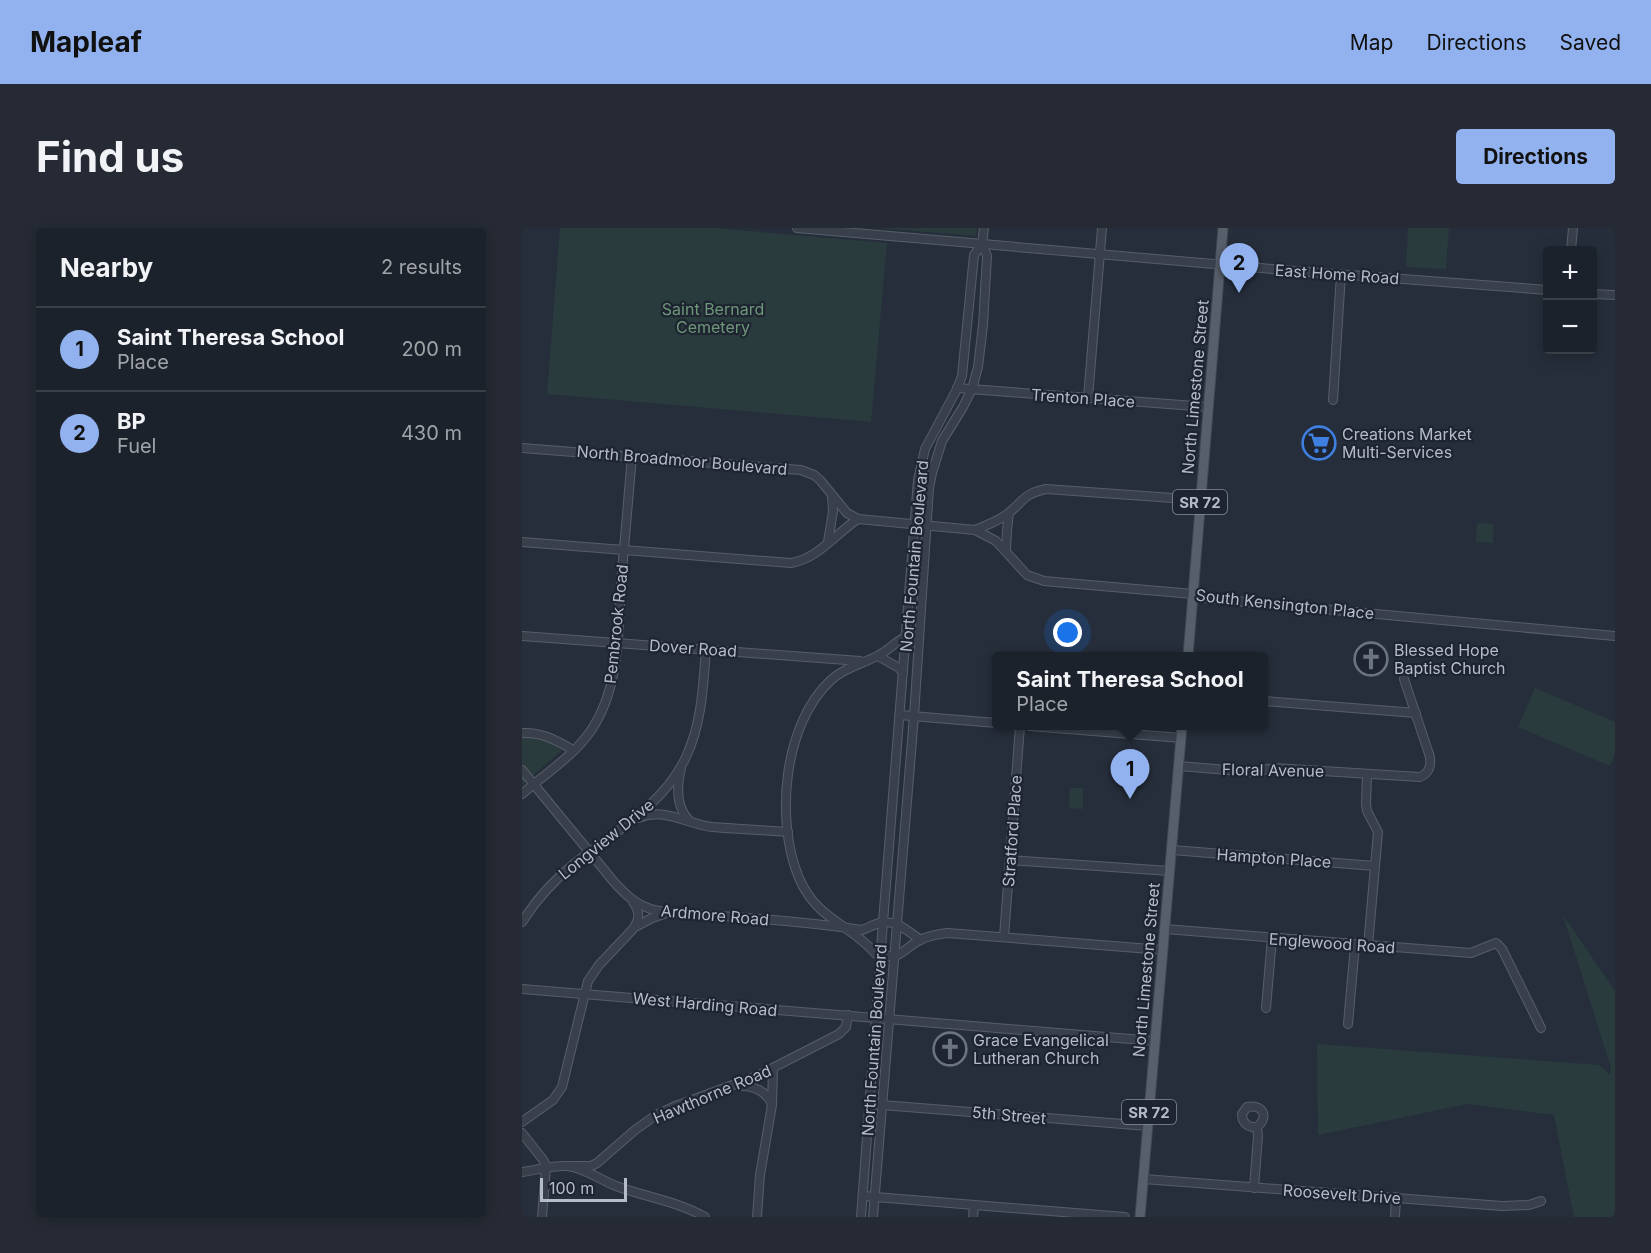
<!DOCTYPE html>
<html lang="en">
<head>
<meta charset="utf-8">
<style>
  :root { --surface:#1c222c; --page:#252a34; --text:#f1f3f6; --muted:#a0a4a9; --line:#3a3f48; --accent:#92b2ef }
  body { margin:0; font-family:Inter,sans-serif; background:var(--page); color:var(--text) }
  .controls { position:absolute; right:18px; top:18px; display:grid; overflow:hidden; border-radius:6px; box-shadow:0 3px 15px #0003 }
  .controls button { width:54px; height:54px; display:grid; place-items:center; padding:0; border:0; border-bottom:2px solid var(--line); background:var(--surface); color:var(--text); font:30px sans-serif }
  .scale { position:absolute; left:18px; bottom:15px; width:87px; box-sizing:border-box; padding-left:6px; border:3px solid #b5bbc7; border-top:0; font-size:16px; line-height:21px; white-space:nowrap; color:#b5bbc7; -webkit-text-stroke:4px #1e2531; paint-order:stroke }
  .you { position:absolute; left:546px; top:405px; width:21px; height:21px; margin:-15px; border:4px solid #fff; border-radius:50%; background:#1a73e8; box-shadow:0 0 0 9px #1a73e833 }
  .badge { display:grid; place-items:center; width:39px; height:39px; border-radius:50%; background:var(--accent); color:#111; font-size:20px; font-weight:700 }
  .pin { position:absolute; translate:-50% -50px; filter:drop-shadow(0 2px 3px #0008) }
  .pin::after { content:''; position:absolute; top:32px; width:21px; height:18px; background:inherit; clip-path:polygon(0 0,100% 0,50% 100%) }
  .popup { position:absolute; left:470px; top:424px; width:276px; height:78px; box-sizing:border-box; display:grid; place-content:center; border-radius:6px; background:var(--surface); filter:drop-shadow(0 2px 4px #0005); font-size:20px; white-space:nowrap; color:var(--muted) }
  .popup b { font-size:22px; color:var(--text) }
  .popup::after { content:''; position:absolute; left:50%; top:100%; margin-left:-12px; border:12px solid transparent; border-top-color:var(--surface) }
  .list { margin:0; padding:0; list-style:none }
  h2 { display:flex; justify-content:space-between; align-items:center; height:78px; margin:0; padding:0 24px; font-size:26px }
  h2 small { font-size:20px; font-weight:400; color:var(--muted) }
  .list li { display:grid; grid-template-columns:39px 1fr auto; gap:18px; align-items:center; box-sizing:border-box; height:84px; padding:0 24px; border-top:2px solid var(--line) }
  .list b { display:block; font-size:22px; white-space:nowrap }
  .list p { margin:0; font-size:20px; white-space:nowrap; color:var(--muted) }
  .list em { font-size:20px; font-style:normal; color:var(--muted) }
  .map { position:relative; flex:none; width:1093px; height:989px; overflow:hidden; border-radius:6px }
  header { display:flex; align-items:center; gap:36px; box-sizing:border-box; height:84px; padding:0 30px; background:var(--accent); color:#111 }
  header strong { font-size:28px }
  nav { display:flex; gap:33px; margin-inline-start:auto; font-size:21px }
  .intro { display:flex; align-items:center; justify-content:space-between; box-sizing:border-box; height:144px; padding:0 36px }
  h1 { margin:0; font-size:42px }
  .button { padding:15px 27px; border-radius:6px; background:var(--accent); color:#111; font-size:21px; font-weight:700 }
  main { display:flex; gap:36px; padding:0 36px }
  aside { flex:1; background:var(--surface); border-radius:6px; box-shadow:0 3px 15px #0003 }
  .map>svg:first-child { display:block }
  .green { fill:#293b3d }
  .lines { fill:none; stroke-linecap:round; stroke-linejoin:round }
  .minor-casing { stroke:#575e6a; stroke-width:10 }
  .major-casing { stroke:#424955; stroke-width:11 }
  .minor { stroke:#39404c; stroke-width:8 }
  .major { stroke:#575f6b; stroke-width:9 }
  .labels { text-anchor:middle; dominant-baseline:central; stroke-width:4.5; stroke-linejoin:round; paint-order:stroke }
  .shield { fill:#1e2531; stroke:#888e9a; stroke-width:1.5 }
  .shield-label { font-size:15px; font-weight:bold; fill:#b5bbc7 }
  .street-label { font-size:16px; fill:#b5bbc7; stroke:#1e2531 }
  .park-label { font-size:16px; fill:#6e9679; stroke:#1e2531 }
  .poi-label { font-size:16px; fill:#b5bbc7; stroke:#1e2531; text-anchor:start }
</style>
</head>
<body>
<header>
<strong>Mapleaf</strong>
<nav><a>Map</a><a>Directions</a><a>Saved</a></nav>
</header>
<div class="intro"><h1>Find us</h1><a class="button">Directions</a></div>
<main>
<aside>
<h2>Nearby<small>2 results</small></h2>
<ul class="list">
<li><span class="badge">1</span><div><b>Saint Theresa School</b><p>Place</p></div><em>200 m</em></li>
<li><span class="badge">2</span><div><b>BP</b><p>Fuel</p></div><em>430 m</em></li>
</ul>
</aside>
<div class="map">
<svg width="1093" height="989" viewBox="0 0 1093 989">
  <rect width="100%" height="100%" fill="#262e3b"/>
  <g class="green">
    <path d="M38 0H192L365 15 349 194 25 166Z"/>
    <path d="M357 0H455L454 8Z"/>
    <path d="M886 0H927L924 41 884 39Z"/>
    <path d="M955 295 972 296 971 315 954 314Z"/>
    <path d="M1013 460 1093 494V525L1088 538 996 499Z"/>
    <path d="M0 509C16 509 27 514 40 522L0 557Z"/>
    <path d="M548 560H561V581L547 580Z"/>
    <path d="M1041 687 1093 763V989H1052L1032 887 945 876 796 907 795 816 1077 837 1088 847 1089 840Z"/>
  </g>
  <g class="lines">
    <g class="minor-casing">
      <g id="minor">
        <path d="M275 0 761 42 1026 62"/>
        <path d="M1049 22 1051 0"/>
        <path d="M1070 66 1093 67"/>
        <path d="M435 160 686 179"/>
        <path d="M566 170 580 0"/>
        <path d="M811 172 819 46"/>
        <path d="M0 220 279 242 292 247 298 252 325 285 336 291 453 302 474 313 505 347 522 353 671 366 681 370 1093 408"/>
        <path d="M453 302C464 297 478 293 488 284 503 271 502 266 524 261L679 272"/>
        <path d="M0 314 269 335C297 330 313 306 336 291"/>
        <path d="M306 314 311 283 310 268"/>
        <path d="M484 323 485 302 487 285"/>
        <path d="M0 408 338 433"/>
        <path d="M397 409C393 409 387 408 384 409 375 412 366 423 357 427 341 436 323 439 309 452 261 496 253 593 277 650 295 692 327 695 354 726 382 732 377 723 398 712 406 708 417 706 426 705L641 722"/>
        <path d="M356 428 377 440 381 445"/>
        <path d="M742 473 894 485"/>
        <path d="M378 487 474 495"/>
        <path d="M508 498 659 510"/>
        <path d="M0 505C20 504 34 512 51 522"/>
        <path d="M657 538 730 544 752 540 898 549C907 545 909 539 908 529L882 451"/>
        <path d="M159 540C155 557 153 577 166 591"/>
        <path d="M0 542 92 654C103 666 113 676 129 681 150 687 176 686 198 688 245 691 293 695 340 702 346 700 352 696 358 695 375 691 386 704 399 712"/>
        <path d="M845 546 844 576 845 583 856 604 846 718"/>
        <path d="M0 566C23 546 53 527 70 501 98 458 96 405 99 355 103 313 106 270 110 228"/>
        <path d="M117 590C143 579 164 596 190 599 215 601 241 602 266 604"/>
        <path d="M650 622 853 638"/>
        <path d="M488 632 648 643"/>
        <path d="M0 694C14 672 32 652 52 636 93 603 141 578 164 529 180 495 181 458 184 421"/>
        <path d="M115 698 130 690 145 685"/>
        <path d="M643 701 949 725 974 715 980 721 1019 800"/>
        <path d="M482 709 498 498"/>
        <path d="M0 761 633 813"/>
        <path d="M744 780 750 710"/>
        <path d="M826 796 833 717"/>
        <path d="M217 858C231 857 246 864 250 877L238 947 235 989"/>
        <path d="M250 876 251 841"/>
        <path d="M347 876 626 898"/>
        <path d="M0 894 31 872 40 859 66 753 77 737 111 701C118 691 118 684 111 674"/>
        <path d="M0 905 22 933 24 939"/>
        <path d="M49 938H69L75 935 113 902 134 887 151 879 235 848 317 806 324 799 326 787"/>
        <path d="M0 944C16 942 30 937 46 938 63 940 78 952 94 958 123 969 155 973 183 989"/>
        <path d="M622 951 980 978 1007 977 1019 973"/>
        <path d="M732 960 736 908 735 899C748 888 740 876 725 879L720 886C720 895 726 900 735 899"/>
        <path d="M341 968 603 989"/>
        <path d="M20 989 24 939"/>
        <path d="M339 989 361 694 396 252 403 221 434 163 440 148 452 27 460 16"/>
        <path d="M351 989 392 488 407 260 410 245 420 213 441 179 450 161 456 139 461 97 465 28 460 16 462 0"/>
        <path d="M451 989 452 978"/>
        <path d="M873 989 874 969"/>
      </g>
    </g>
    <g class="major-casing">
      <g id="major">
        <path d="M666 428 701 0"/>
        <path d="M618 989 660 498"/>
      </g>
    </g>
    <use href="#minor" class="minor"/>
    <use href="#major" class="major"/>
  </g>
  <defs>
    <g id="supermarket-ring" transform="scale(1.725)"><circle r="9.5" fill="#1e2531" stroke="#3f7fe0" stroke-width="1.5"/><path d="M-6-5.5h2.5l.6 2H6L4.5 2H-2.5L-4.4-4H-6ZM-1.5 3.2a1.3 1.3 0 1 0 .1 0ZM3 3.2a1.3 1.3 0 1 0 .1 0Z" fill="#3f7fe0"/></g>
    <g id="church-ring" transform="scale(1.725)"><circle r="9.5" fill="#1e2531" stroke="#6b7280" stroke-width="1.5"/><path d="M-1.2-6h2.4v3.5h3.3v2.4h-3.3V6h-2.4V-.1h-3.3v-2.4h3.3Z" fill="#6b7280"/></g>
  </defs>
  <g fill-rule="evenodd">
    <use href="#supermarket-ring" x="797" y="215"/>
    <use href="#church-ring" x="849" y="431"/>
    <use href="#church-ring" x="428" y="821"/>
  </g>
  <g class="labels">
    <g class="shield">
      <rect x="651" y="262" width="54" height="24" rx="4.5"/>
      <rect x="600" y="872" width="54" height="24" rx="4.5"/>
    </g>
    <g class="shield-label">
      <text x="678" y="274">SR 72</text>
      <text x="627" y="884">SR 72</text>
    </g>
    <g class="street-label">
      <text transform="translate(815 46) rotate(4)">East Home Road</text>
      <text transform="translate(673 159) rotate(-85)">North Limestone Street</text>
      <text transform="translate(561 170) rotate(4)">Trenton Place</text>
      <text transform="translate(160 232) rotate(5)">North Broadmoor Boulevard</text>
      <text transform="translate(392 328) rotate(-85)">North Fountain Boulevard</text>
      <text transform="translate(763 376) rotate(6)">South Kensington Place</text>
      <text transform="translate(94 396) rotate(-84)">Pembrook Road</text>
      <text transform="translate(171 420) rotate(4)">Dover Road</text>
      <text transform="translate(751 542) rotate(1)">Floral Avenue</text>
      <text transform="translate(490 603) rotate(-86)">Stratford Place</text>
      <text transform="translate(84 611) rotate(-39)">Longview Drive</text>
      <text transform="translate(752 630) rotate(4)">Hampton Place</text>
      <text transform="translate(193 687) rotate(5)">Ardmore Road</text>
      <text transform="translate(810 715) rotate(4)">Englewood Road</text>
      <text transform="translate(624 742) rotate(-85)">North Limestone Street</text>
      <text transform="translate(183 776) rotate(5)">West Harding Road</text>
      <text transform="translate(352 812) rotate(-86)">North Fountain Boulevard</text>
      <text transform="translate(190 866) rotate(-23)">Hawthorne Road</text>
      <text transform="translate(487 887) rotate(5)">5th Street</text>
      <text transform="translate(820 966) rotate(4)">Roosevelt Drive</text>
    </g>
    <g class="park-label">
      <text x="191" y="81">Saint Bernard<tspan x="191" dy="18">Cemetery</tspan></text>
    </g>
    <g class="poi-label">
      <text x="820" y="206">Creations Market<tspan x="820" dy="18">Multi-Services</tspan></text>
      <text x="872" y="422">Blessed Hope<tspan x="872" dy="18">Baptist Church</tspan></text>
      <text x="451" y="812">Grace Evangelical<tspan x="451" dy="18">Lutheran Church</tspan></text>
    </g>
  </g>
</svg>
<div class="controls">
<button>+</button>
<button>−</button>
</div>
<div class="scale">100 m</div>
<div class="you"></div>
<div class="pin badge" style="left:608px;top:571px">1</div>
<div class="popup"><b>Saint Theresa School</b>Place</div>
<div class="pin badge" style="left:717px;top:65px">2</div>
</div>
</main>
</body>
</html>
